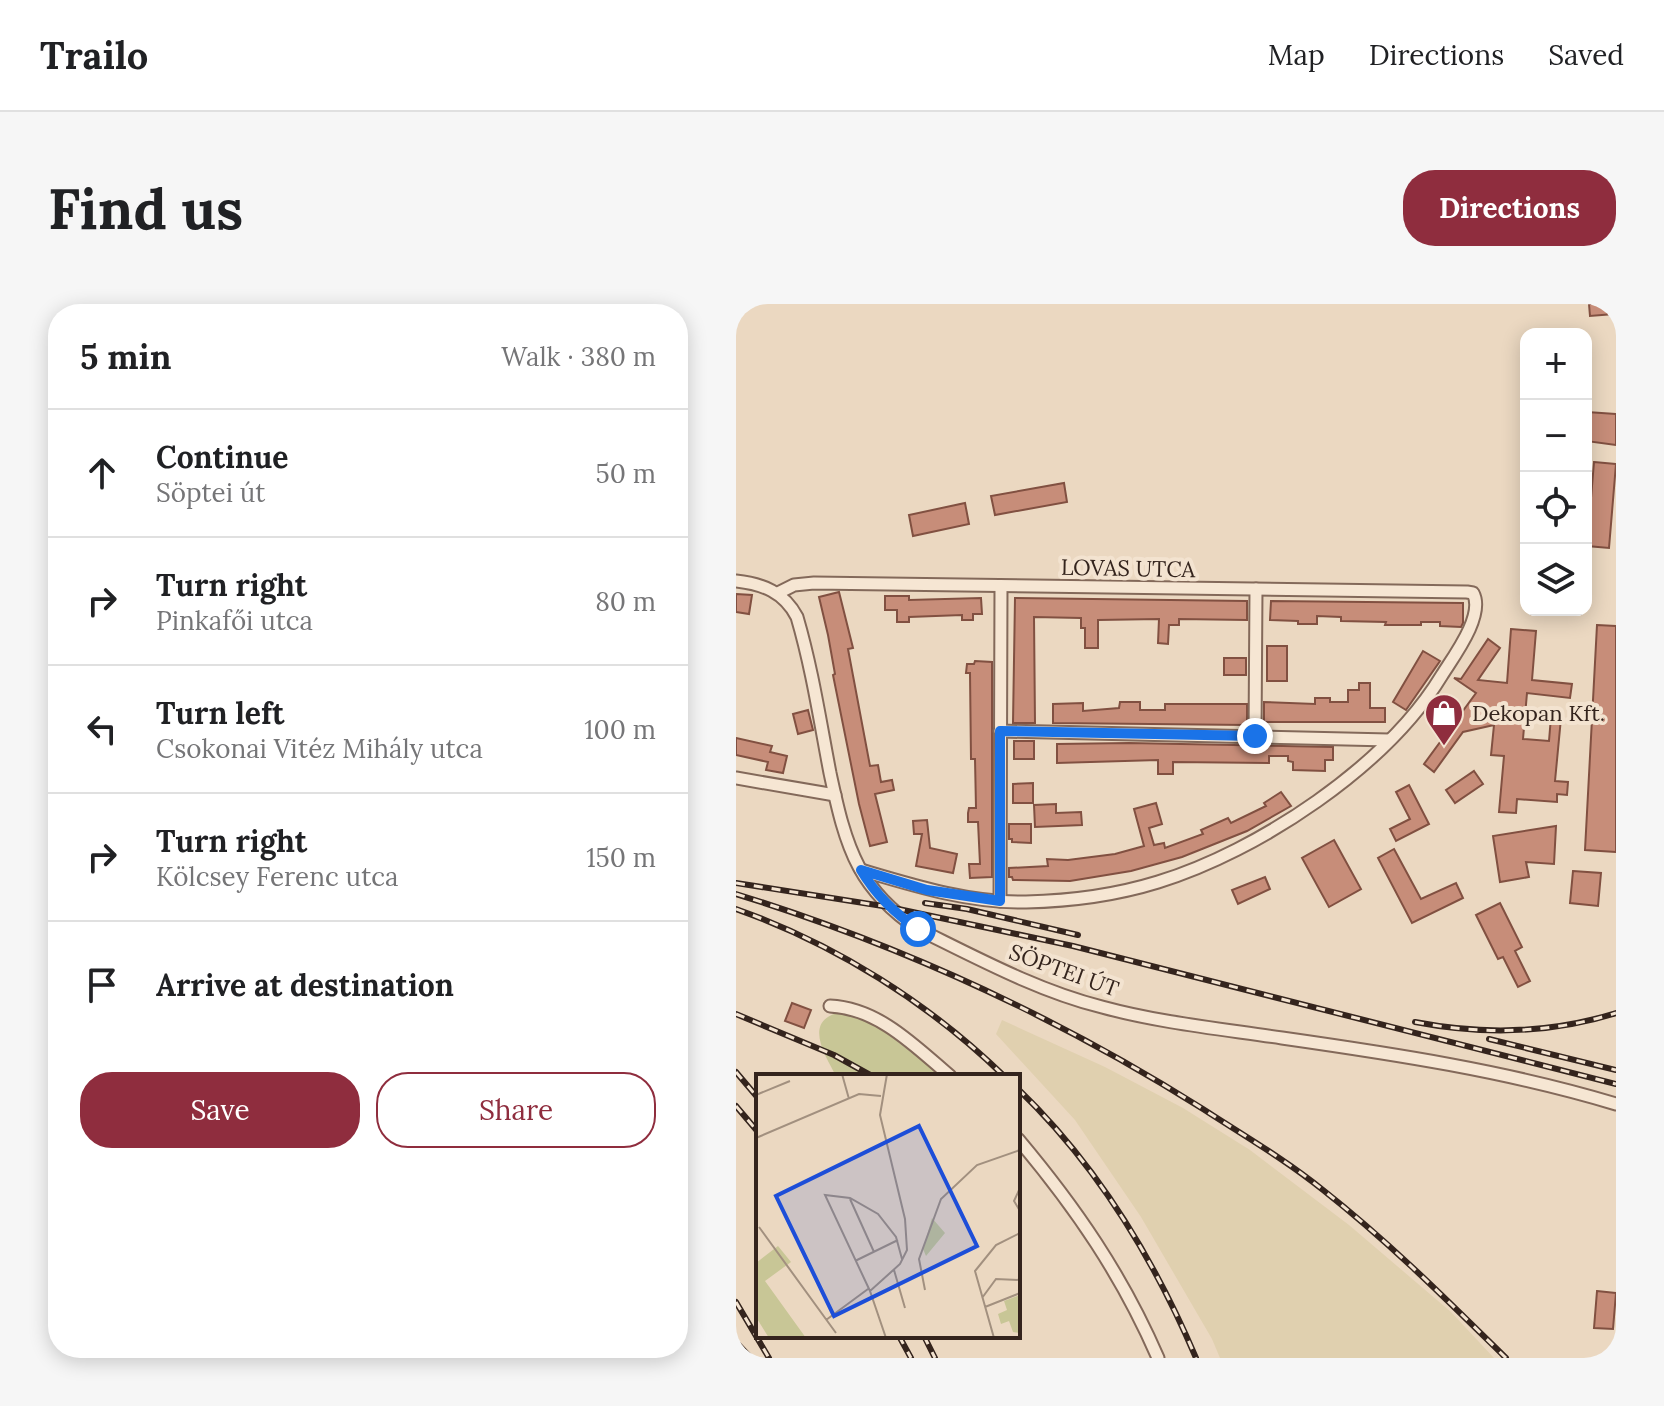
<!DOCTYPE html>
<html lang="en">
<head>
<meta charset="utf-8">
<style>
  :root { --surface:#fff; --page:#f6f6f6; --text:#202124; --muted:#757577; --line:#e0e0e0; --accent:#8f2d3e }
  body { margin:0; font-family:Lora,serif; background:var(--page); color:var(--text) }
  .controls { position:absolute; right:24px; top:24px; display:grid; overflow:hidden; border-radius:16px; box-shadow:0 4px 20px #0003 }
  .controls button { width:72px; height:72px; display:grid; place-items:center; padding:0; border:0; border-bottom:2px solid var(--line); background:var(--surface); color:var(--text); font:40px sans-serif }
  .stop { position:absolute; width:24px; height:24px; margin:-18px; border:6px solid #1a73e8; border-radius:50%; background:#fff }
  .stop.end { background:#1a73e8; border-color:#fff; box-shadow:0 2px 8px #0008 }
  .list { margin:0; padding:0; list-style:none }
  h2 { display:flex; justify-content:space-between; align-items:center; height:104px; margin:0; padding:0 32px; font-size:34px }
  h2 small { font-size:26px; font-weight:400; color:var(--muted) }
  .list li { display:grid; grid-template-columns:52px 1fr auto; gap:24px; align-items:center; box-sizing:border-box; height:128px; padding:0 32px; border-top:2px solid var(--line) }
  .list b { display:block; font-size:30px; white-space:nowrap }
  .list p { margin:0; font-size:26px; white-space:nowrap; color:var(--muted) }
  .list em { font-size:26px; font-style:normal; color:var(--muted) }
  .actions { display:flex; gap:16px; padding:24px 32px }
  .actions a { flex:1; padding:18px 0; border:2px solid var(--accent); border-radius:32px; text-align:center; font-size:28px; color:var(--accent) }
  .actions .main { background:var(--accent); color:#fff }
  .icon { flex:none; width:44px; height:44px; fill:none; stroke:currentColor; stroke-width:2; stroke-linecap:round; stroke-linejoin:round }
  .map { position:relative; flex:none; width:880px; height:1054px; overflow:hidden; border-radius:32px }
  header { display:flex; align-items:center; gap:48px; box-sizing:border-box; height:112px; padding:0 40px; background:var(--surface); border-bottom:2px solid var(--line) }
  header strong { font-size:38px }
  nav { display:flex; gap:44px; margin-inline-start:auto; font-size:28px }
  .intro { display:flex; align-items:center; justify-content:space-between; box-sizing:border-box; height:192px; padding:0 48px }
  h1 { margin:0; font-size:56px }
  .button { padding:20px 36px; border-radius:32px; background:var(--accent); color:#fff; font-size:28px; font-weight:700 }
  main { display:flex; gap:48px; padding:0 48px }
  aside { flex:1; background:var(--surface); border-radius:32px; box-shadow:0 4px 20px #0003 }
  .map>svg:first-child { display:block }
  .farmland { fill:#e0d0af }
  .green { fill:#c8c696 }
  .building { fill:#c78d79; stroke:#815041; stroke-width:2 }
  .lines { fill:none; stroke-linecap:round; stroke-linejoin:round }
  .minor-casing { stroke:#83695a; stroke-width:15 }
  .minor { stroke:#f6e6d3; stroke-width:11 }
  .rail-casing { stroke:#34241d; stroke-width:6 }
  .rail { stroke:#f3e3d0; stroke-width:3; stroke-dasharray:9; stroke-linecap:butt }
  .route { stroke:#1a73e8; stroke-width:10 }
  .labels { text-anchor:middle; dominant-baseline:central; stroke-width:8; stroke-linejoin:round; paint-order:stroke }
  .street-label { font-size:22px; fill:#34241d; stroke:#f3e3d0 }
  .poi-label { font-size:22px; fill:#34241d; stroke:#f3e3d0; text-anchor:start }
  .inset-road { fill:none; stroke:#a2907f; stroke-width:2 }
  .view { fill:#1d4ed8; fill-opacity:0.15; stroke:#1d4ed8; stroke-width:4 }
  .inset-edge { fill:none; stroke:#34241d; stroke-width:4 }
</style>
</head>
<body>
<header>
<strong>Trailo</strong>
<nav><a>Map</a><a>Directions</a><a>Saved</a></nav>
</header>
<div class="intro"><h1>Find us</h1><a class="button">Directions</a></div>
<main>
<aside>
<h2>5 min<small>Walk · 380 m</small></h2>
<ul class="list">
<li><svg class="icon" aria-label="ahead" viewBox="0 0 24 24"><path d="M12 20V5M6 11l6-6 6 6"/></svg><div><b>Continue</b><p>Söptei út</p></div><em>50 m</em></li>
<li><svg class="icon" aria-label="right" viewBox="0 0 24 24"><path d="M7 20v-9h11M14 6l5 5-5 5"/></svg><div><b>Turn right</b><p>Pinkafői utca</p></div><em>80 m</em></li>
<li><svg class="icon" aria-label="left" viewBox="0 0 24 24"><path d="M17 20v-9H6M10 6l-5 5 5 5"/></svg><div><b>Turn left</b><p>Csokonai Vitéz Mihály utca</p></div><em>100 m</em></li>
<li><svg class="icon" aria-label="right" viewBox="0 0 24 24"><path d="M7 20v-9h11M14 6l5 5-5 5"/></svg><div><b>Turn right</b><p>Kölcsey Ferenc utca</p></div><em>150 m</em></li>
<li><svg class="icon" aria-label="arrive" viewBox="0 0 24 24"><path d="M6 21V4h12l-3 4 3 4H6"/></svg><div><b>Arrive at destination</b></div></li>
</ul>
<div class="actions"><a class="main">Save</a><a>Share</a></div>
</aside>
<div class="map">
<svg width="880" height="1054" viewBox="0 0 880 1054">
  <rect width="100%" height="100%" fill="#ebd8c1"/>
  <path class="farmland" d="M266 716 369 763 447 804 514 846 613 921 715 1008 758 1054H484L476 1035 405 913 339 816 260 730Z"/>
  <path class="green" d="M105 708 139 720 206 772H100C89 751 66 716 105 708Z"/>
  <g class="building">
    <path d="M853 0H878V10L854 12Z"/>
    <path d="M851 108 880 110V141L850 137Z"/>
    <path d="M858 158 880 160 873 244 851 242Z"/>
    <path d="M328 179 331 198 259 211 255 192Z"/>
    <path d="M229 199 233 220 177 232 173 211Z"/>
    <path d="M103 288 117 344 112 345 134 462 142 461 145 478 156 476 158 486 139 490 151 538 134 542 123 500 97 371 99 370 92 331 83 293Z"/>
    <path d="M0 290 16 291 13 310 0 308Z"/>
    <path d="M149 292H173V296L245 294 246 310H237V316H226V311L173 313V318H161V306H149Z"/>
    <path d="M279 294 511 297V316L443 315V321H433L432 340 422 339 423 315 362 316V344H349V324H345V314L298 313 299 419H277Z"/>
    <path d="M535 297 727 299V319L725 323 704 322V318H685V321H649L650 318 605 317V313L581 312V320H562V317L534 316Z"/>
    <path d="M861 321 880 322V548L849 546Z"/>
    <path d="M775 325 800 327 796 376 836 380 834 394 791 389 787 435 813 437 815 413 825 414 819 477 832 478 831 491 821 490V498L781 495 780 509 763 508 768 452 755 451 758 421 727 428 698 468 688 460 740 389 718 374 725 375 752 335 764 344 742 376 771 379Z"/>
    <rect x="531" y="342" width="20" height="35"/>
    <path d="M687 347 704 357 670 406 657 398Z"/>
    <rect x="488" y="354" width="22" height="17"/>
    <path d="M239 357 256 358V573L234 574 233 560H244L242 518H232V509L233 504H240L239 455H235L234 369H230L231 360H238Z"/>
    <path d="M623 379H634V404H649V418H528V398L579 400V394H594V398H612V386H623Z"/>
    <path d="M384 398H404V406H429V400H511V421L317 419V400L347 399V407L383 404Z"/>
    <path d="M72 406 77 426 62 430 57 410Z"/>
    <path d="M0 434 36 442 34 448 51 452 47 469 30 466 32 458 0 451Z"/>
    <rect x="278" y="437" width="20" height="18"/>
    <path d="M393 439 597 443V456H589V467L557 466V458L552 457V452H533V459L437 458V470H422V456L321 459V440Z"/>
    <path d="M738 467 747 480 719 499 710 486Z"/>
    <path d="M297 479V499H277V480Z"/>
    <path d="M673 481 693 520 660 537 654 525 674 515 660 488Z"/>
    <path d="M545 488 555 502 511 527 446 553 395 567 334 577 277 576 276 573H273V564L312 562 311 555 332 556 379 550 408 542 398 505 420 499 426 520 413 524 418 541 428 539 429 544 467 530 465 526 492 514 495 519 530 502 528 499Z"/>
    <path d="M320 500V509L345 508 346 521 299 523 298 501Z"/>
    <path d="M191 516 194 544 221 550 217 569 180 562 186 530H178L177 517Z"/>
    <path d="M273 520H295V539L276 538V535H273Z"/>
    <path d="M820 522 818 560 790 558 793 573 764 578 757 532Z"/>
    <path d="M598 536 625 585 593 603 566 554Z"/>
    <path d="M658 545 685 595 720 579 727 594 676 619 642 554Z"/>
    <path d="M837 567 865 569 862 602 834 599Z"/>
    <path d="M529 573 534 585 502 600 496 586Z"/>
    <path d="M764 599 786 643 779 647 794 677 782 683 767 653 762 655 740 611Z"/>
    <path d="M56 699 75 706 68 724 49 717Z"/>
    <path d="M861 987 880 989 877 1025 858 1024Z"/>
  </g>
  <g class="lines">
    <g class="minor-casing">
      <g id="minor">
        <path d="M0 277C27 280 48 288 61 313 76 364 84 417 94 469 101 501 108 535 123 563 137 589 158 609 182 625 241 654 302 687 366 703 425 719 486 725 546 734 658 750 771 767 880 800"/>
        <path d="M42 289 58 281 78 279 731 288 737 289C749 311 718 352 706 371 651 462 523 547 422 578 380 591 334 597 290 598 233 599 179 582 125 566"/>
        <path d="M264 427 653 436"/>
        <path d="M519 432 520 285"/>
        <path d="M0 474 99 491"/>
        <path d="M264 597 265 282"/>
        <path d="M94 702C142 704 179 742 214 772"/>
        <path d="M282 835C340 904 386 971 422 1054"/>
      </g>
    </g>
    <use href="#minor" class="minor"/>
    <g class="rail-casing">
      <g id="rail">
        <path d="M0 579 153 603 337 642 880 780"/>
        <path d="M0 590C165 641 321 713 467 805 507 831 550 856 587 886 653 938 711 996 770 1054"/>
        <path d="M189 599 231 605 342 631"/>
        <path d="M0 605C99 640 193 699 268 772"/>
        <path d="M0 710 98 751 136 772"/>
        <path d="M679 718C747 731 813 730 880 709"/>
        <path d="M753 735 880 766"/>
        <path d="M0 768 22 794"/>
        <path d="M282 785C360 860 418 955 460 1054"/>
        <path d="M0 802 22 828"/>
        <path d="M0 998 33 1054"/>
        <path d="M163 1032 175 1054"/>
        <path d="M188 1032 199 1054"/>
        <path d="M0 1038 15 1054"/>
      </g>
    </g>
    <use href="#rail" class="rail"/>
  </g>
  <g class="lines">
    <path class="route" d="M182 625C158 609 140 591 125 566L191 586 264 597V427L519 432"/>
  </g>
  <defs>
    <g id="shop-pin" transform="scale(2)"><path d="M0 17L-7.5 6A9.5 9.5 0 1 1 7.5 6Z" fill="#8f2d3e" stroke="#f3e3d0"/><path d="M-5-2.5h2.3a2.7 3.5 0 0 1 5.4 0H5L5.5 6h-11ZM-1.5-2.5h3a1.5 2.3 0 0 0-3 0Z" fill="#fff"/></g>
  </defs>
  <g fill-rule="evenodd">
    <use href="#shop-pin" x="708" y="409"/>
  </g>
  <g class="labels">
    <g class="street-label">
      <text transform="translate(392 264) rotate(1)">LOVAS UTCA</text>
      <text transform="translate(328 666) rotate(20)">SÖPTEI ÚT</text>
    </g>
    <g class="poi-label">
      <text x="736" y="409">Dekopan Kft.</text>
    </g>
  </g>
  <g transform="translate(20 770)">
    <rect width="264" height="264" fill="#ebd8c1"/>
    <path d="M176 144 189 159 170 182 167 175ZM22 172 35 188 9 207 50 264H13L0 243V189ZM264 221V259L257 258 253 247 245 250 242 240 251 236 248 227Z" fill="#c8c696"/>
    <path class="inset-road" d="M86 0 93 25M0 21 34 7M0 64 103 20 125 22M264 114 258 127 264 137M94 125 118 178M3 153 80 259M99 187 142 166M138 196 149 234M169 216 163 185 185 125 221 91 264 76M114 217 69 121 94 124 122 140 140 163 146 185M226 224 240 205 264 206M229 233 264 219M70 246 112 215M130 264 114 217 144 190 151 176 149 145 124 41 131 0M238 264 219 197 240 171 264 159"/>
    <path class="view" d="M163 52 221 172 78 242 20 122Z"/>
    <rect width="264" height="264" class="inset-edge"/>
  </g>
</svg>
<div class="controls">
<button>+</button>
<button>−</button>
<button><svg class="icon" aria-label="locate" viewBox="0 0 24 24"><circle cx="12" cy="12" r="6"/><path d="M12 2v4M12 18v4M2 12h4M18 12h4"/></svg></button>
<button><svg class="icon" aria-label="layers" viewBox="0 0 24 24"><path d="M12 4l9 5-9 5-9-5zM3 14l9 5 9-5"/></svg></button>
</div>
<div class="stop" style="left:182px;top:625px"></div>
<div class="stop end" style="left:519px;top:432px"></div>
</div>
</main>
</body>
</html>
